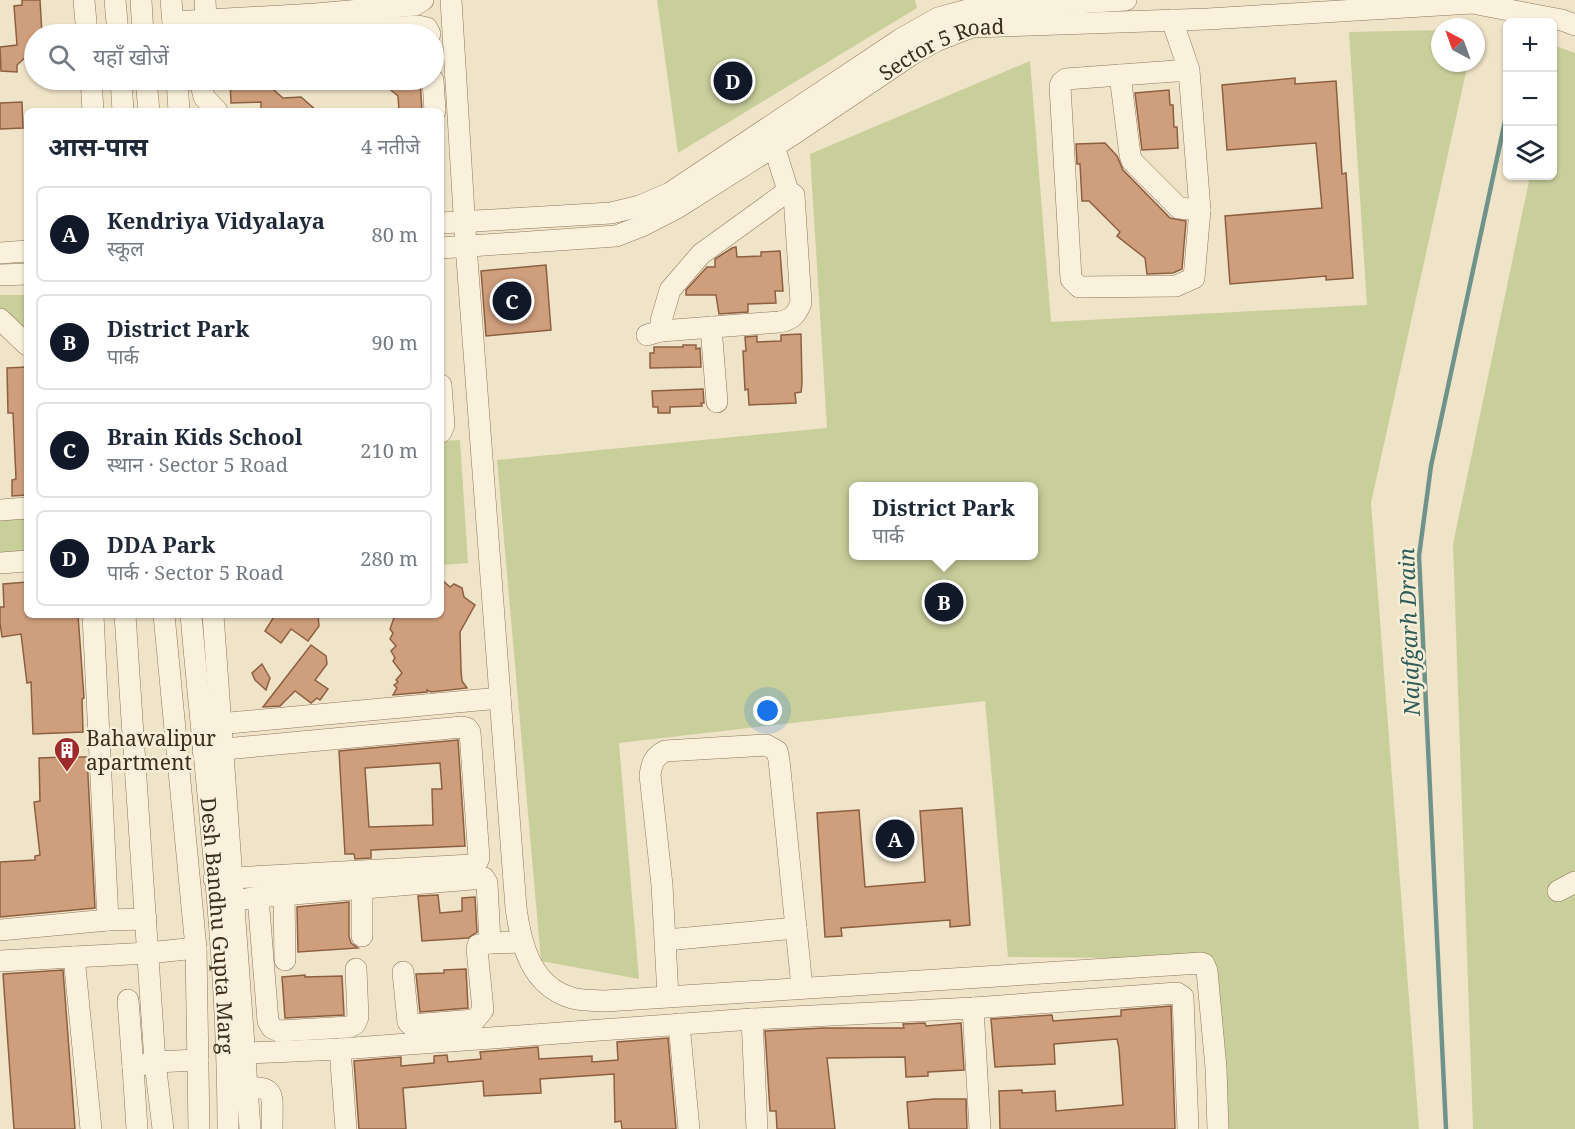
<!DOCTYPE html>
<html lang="hi">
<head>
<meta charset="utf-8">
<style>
  :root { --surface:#fff; --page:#f6f6f7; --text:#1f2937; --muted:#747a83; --line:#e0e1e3; --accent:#111827 }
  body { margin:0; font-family:"Noto Serif","Noto Sans Devanagari",serif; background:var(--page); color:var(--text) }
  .controls { position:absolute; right:18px; top:18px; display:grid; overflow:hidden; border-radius:9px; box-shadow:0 2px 4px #0004 }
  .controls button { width:54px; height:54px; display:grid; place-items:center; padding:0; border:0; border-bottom:2px solid var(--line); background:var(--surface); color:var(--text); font:30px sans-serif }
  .compass { position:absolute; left:1431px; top:18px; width:54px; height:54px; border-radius:50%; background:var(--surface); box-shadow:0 2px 4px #0004; rotate:319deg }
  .you { position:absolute; left:768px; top:711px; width:21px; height:21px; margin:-15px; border:4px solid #fff; border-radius:50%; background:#1a73e8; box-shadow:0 0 0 9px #1a73e833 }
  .badge { display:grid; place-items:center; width:39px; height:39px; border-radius:50%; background:var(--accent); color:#fff; font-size:20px; font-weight:700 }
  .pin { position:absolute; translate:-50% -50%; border:3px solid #fff; box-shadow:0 2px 6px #0006 }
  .popup { position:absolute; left:849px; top:482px; width:189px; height:78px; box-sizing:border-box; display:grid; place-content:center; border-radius:9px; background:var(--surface); filter:drop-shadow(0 2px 4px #0005); font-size:20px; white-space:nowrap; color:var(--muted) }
  .popup b { font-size:22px; color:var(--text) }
  .popup::after { content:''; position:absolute; left:50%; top:100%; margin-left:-12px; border:12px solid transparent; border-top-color:var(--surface) }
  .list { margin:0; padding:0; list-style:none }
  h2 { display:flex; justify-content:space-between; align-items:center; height:78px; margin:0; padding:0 24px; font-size:26px }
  h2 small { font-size:20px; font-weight:400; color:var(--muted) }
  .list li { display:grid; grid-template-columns:39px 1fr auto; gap:18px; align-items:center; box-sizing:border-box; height:96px; margin:0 12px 12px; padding:0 12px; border:2px solid var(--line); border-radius:9px }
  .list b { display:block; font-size:22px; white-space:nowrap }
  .list p { margin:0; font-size:20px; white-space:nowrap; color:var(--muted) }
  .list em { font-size:20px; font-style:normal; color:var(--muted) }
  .icon { flex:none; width:33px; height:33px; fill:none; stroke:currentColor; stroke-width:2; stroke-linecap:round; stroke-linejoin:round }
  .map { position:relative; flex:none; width:1575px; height:1129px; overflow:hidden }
  .search { position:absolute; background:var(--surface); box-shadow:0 2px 4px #0004; left:24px; top:24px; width:420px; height:66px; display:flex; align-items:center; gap:15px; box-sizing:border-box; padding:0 21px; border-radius:33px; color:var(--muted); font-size:22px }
  .panel { position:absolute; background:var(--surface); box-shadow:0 2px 4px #0004; left:24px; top:108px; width:420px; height:510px; border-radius:9px }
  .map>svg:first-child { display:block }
  .green { fill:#c9cf9b; fill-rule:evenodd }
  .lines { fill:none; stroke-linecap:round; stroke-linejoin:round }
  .stream { stroke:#6f938a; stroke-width:4.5 }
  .building { fill:#cf9f7d; stroke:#8d5f41; stroke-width:1.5; fill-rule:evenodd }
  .minor-casing { stroke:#8d765c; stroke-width:22 }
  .minor { stroke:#faf1dc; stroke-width:21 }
  .labels { text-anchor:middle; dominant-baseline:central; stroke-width:5; stroke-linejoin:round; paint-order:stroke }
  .street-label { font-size:21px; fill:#3d2e20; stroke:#f7eed8 }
  .poi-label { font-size:21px; fill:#3d2e20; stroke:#f7eed8; text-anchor:start }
  .water-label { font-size:22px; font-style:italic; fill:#2f5d5a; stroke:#f7eed8 }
</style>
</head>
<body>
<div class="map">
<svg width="1575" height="1129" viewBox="0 0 1575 1129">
  <rect width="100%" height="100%" fill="#f0e4c8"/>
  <g class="green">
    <path d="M657 0H915L917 8 678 153Z"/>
    <path d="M1440 30V63H1468L1371 503 1419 1129H1226L1209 959 1008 957 985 701 619 743 639 979 541 961 497 460 827 428 810 154 1030 61 1051 322 1367 305 1349 32ZM854 486H1034V556H854Z"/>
    <path d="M1556 46 1575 53V1129H1473L1453 544 1530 176H1552V65Z"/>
    <path d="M0 295H27V340L0 317Z"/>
    <path d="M460 440 468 563 441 565V441Z"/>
    <path d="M27 517V570L0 572V518Z"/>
  </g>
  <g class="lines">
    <path class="stream" d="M1446 1129 1419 556 1431 466 1508 107"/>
  </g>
  <g class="building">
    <path d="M22 0H40L42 34H34V55H28L17 65V72L1 71 0 47 17 45 14 6 22 5Z"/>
    <path d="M1295 78V84L1336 81 1342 174 1346 173 1353 278 1326 280V276L1230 284 1225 216 1322 208 1316 143 1227 150 1222 85Z"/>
    <path d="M230 80H262L283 98 301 97 317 111H261V102L231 103Z"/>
    <path d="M379 80H420L422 111H399L398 96Z"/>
    <path d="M1169 90 1170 105H1173L1174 127H1177L1178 148 1142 150 1135 93Z"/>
    <path d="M22 102 23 128 0 129V103Z"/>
    <path d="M1105 143 1117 156 1123 170 1170 218 1186 221 1182 269 1173 273 1147 274 1145 258 1117 236 1120 232 1089 201H1082L1080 164H1077L1076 144Z"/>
    <path d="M736 247 737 257 761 256V252L780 251 783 291H775L776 303 748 304V312L719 314 716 295H686V290L707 267H715V259L732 248Z"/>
    <path d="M546 265 551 330 486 336 481 271Z"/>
    <path d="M801 334 802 384 801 392 795 393 796 403 749 405 748 389 745 390 743 351H746L745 337 757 336V342L781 341V335Z"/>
    <path d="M683 345H696V349L700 348 701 367 650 368V353H654V347H683Z"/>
    <path d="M27 367V495L12 496V480L16 479 13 413H8L7 368Z"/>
    <path d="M703 389 704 403H701L702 406 670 407V413H658V407H653L652 391Z"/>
    <path d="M441 579 450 587 454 584 462 588 464 597 475 605 460 632 461 670 462 681 467 688 431 692 427 690V692L393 695 397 688 394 685 398 682 396 680 402 673 393 661 395 658 391 651 396 646 390 639 393 633 390 629 395 615H441Z"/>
    <path d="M27 582V615H78L84 698 82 699 83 732 33 734 31 682 27 683 21 634 2 637 0 623V607H4L3 584Z"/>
    <path d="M275 615H318L319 626 308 641 291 629 281 643 265 631Z"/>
    <path d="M311 645 326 656 327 664 315 680 328 689 320 700 317 698 311 703 295 691 280 706 263 707Z"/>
    <path d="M262 664 270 678 266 690 255 680 252 673Z"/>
    <path d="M458 740 465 846 371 850V858L355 859 354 854H345L339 751ZM440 763 442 789H432L433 825 369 827 365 768Z"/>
    <path d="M65 757H87L95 908 0 917V862L35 860V856L40 855 34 802 40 801 39 758Z"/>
    <path d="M962 808 970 925 950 927V920L841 928 842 936 825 937 817 813 859 810 865 887 925 882 920 811Z"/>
    <path d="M438 895 440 913 462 911V898L475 897 477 932 468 938 422 941 418 896Z"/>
    <path d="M349 902V937L351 943 358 948 298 952 297 907Z"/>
    <path d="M466 969 468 1008 420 1012 416 974 444 973V970Z"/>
    <path d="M63 970 75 1129H14L3 974Z"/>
    <path d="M305 975V977L342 976 344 1015 285 1018 282 977Z"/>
    <path d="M1171 1006 1175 1129H1000L999 1091 1022 1090V1093L1055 1091 1056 1111 1123 1105 1119 1048 1117 1039 1054 1044 1055 1064 995 1067 991 1019 1052 1015 1053 1021 1121 1016V1010Z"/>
    <path d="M925 1023 926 1026 961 1023 964 1070 928 1072V1076L906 1077 905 1057 827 1058 835 1129H777L776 1111H770L765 1031 824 1028H904L903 1024Z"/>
    <path d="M668 1038 676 1129H622L621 1121 615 1122 614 1074 540 1079 541 1093 521 1094 484 1096 483 1081 403 1088 406 1129H359L354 1061 401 1057V1066L434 1063V1056L447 1055 448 1062 481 1059 480 1052 538 1047 539 1059 592 1056V1062L618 1060 617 1042Z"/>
    <path d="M934 1099H966L967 1129H909L907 1102Z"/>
  </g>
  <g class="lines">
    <g class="minor-casing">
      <g id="minor">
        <path d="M84 0 87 34"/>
        <path d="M115 0 118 34"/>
        <path d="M141 0 143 34"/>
        <path d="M171 0 174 34"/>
        <path d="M205 0 206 20"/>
        <path d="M451 0 466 246 516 908C521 945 531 986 572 998 582 1001 595 1000 605 1001L1201 963 1204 964 1207 971 1216 1068 1218 1129"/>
        <path d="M1172 20 1189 70 1200 210 1194 278 1176 286 1079 287 1071 279 1060 86 1062 82 1066 79 1189 70"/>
        <path d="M173 22 316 14 415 5 423 0"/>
        <path d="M302 34 418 26 427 28 430 34"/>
        <path d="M1120 75 1130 155 1132 161 1179 208 1200 210"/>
        <path d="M91 80 93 111"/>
        <path d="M121 80 123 111"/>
        <path d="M146 80 149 111"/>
        <path d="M177 80 179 111"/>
        <path d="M200 80 204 97 217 111"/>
        <path d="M433 80 435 111"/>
        <path d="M441 223 611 213 640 206 670 193 901 39 938 18 971 9 1126 0"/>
        <path id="s1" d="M441 248 616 236 642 226 677 208 789 137 911 55 936 41 972 27 1208 19 1472 3 1562 20 1575 25"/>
        <path d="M0 253 27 251"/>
        <path d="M0 275 27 274"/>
        <path d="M0 319 27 345"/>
        <path d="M711 327 717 402"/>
        <path d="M661 331V321L670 290 701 254 788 191"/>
        <path d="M647 335 661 331 779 322C792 320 796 315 801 303L794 195 788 191 774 146"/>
        <path d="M441 385 444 425 441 432"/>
        <path d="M0 510 27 508"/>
        <path d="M0 563 27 561"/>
        <path d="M93 615 108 920"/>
        <path d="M125 615 155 1062 163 1129"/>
        <path d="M164 615 196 948 199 1129"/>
        <path id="s2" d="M191 615C206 786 228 957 228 1129"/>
        <path d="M213 615 250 1129"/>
        <path d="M208 725 500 698"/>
        <path d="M203 751 462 727 467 728 470 732 479 858 477 862 472 865 214 879"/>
        <path d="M362 888V936"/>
        <path d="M1558 891 1575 882"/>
        <path d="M284 895 285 960"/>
        <path d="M258 897 484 878 487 883 490 943 522 942"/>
        <path d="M246 899 258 897 268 1021 272 1028 279 1031 349 1027 355 1024 358 1017 356 969"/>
        <path d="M0 930 108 920 146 919"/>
        <path d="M666 940 796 928"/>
        <path d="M74 957 91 1129"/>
        <path d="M0 961 148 953 196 948"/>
        <path d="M403 972 408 1022 411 1025 475 1020 483 1010 477 949 478 945 490 943"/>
        <path d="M668 996 662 885 650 775C652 762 654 757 665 751L766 745 777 751 779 760 802 987"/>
        <path d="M128 1000 133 1067"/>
        <path d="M973 1008 980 1129"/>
        <path d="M752 1019 757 1129"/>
        <path d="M679 1024 689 1129"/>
        <path d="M340 1049 346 1129"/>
        <path d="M228 1054 340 1049 752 1019 973 1008 1177 993 1183 997 1188 1129"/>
        <path d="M235 1088C278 1086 272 1089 272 1129"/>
        <path d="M137 1129 133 1067 155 1062 198 1060"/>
      </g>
    </g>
    <use href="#minor" class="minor"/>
  </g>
  <defs>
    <g id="building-pin" transform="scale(1.35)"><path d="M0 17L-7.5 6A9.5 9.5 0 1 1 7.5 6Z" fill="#9e2a2b" stroke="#f7eed8"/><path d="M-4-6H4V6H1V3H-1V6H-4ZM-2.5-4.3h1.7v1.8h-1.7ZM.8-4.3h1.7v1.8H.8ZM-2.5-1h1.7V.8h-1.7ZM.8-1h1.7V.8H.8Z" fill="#fff"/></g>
  </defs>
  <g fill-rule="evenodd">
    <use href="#building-pin" x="67" y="750"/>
  </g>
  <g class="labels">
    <g class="street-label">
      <text stroke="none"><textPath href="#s1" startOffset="554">Sector 5 Road</textPath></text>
      <text stroke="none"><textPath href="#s2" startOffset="312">Desh Bandhu Gupta Marg</textPath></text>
    </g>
    <g class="poi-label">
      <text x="86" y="738">Bahawalipur<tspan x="86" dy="24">apartment</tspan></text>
    </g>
    <g class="water-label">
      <text transform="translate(1408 632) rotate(-92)">Najafgarh Drain</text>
    </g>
  </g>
</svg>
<div class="controls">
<button>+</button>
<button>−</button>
<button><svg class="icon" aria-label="layers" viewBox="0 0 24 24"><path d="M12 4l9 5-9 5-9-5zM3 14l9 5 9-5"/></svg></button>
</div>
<svg class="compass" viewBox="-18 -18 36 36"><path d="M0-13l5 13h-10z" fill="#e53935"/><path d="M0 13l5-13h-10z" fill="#747a83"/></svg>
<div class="you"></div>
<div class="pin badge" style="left:895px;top:839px">A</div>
<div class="pin badge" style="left:944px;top:602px">B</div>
<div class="popup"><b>District Park</b>पार्क</div>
<div class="pin badge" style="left:512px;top:301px">C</div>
<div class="pin badge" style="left:733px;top:81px">D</div>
<div class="search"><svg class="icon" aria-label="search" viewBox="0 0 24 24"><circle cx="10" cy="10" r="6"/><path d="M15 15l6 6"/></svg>यहाँ खोजें</div>
<section class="panel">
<h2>आस-पास<small>4 नतीजे</small></h2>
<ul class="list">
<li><span class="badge">A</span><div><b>Kendriya Vidyalaya</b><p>स्कूल</p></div><em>80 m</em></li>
<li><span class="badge">B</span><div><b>District Park</b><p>पार्क</p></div><em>90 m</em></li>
<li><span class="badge">C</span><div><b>Brain Kids School</b><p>स्थान · Sector 5 Road</p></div><em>210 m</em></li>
<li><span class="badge">D</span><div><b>DDA Park</b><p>पार्क · Sector 5 Road</p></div><em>280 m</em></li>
</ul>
</section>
</div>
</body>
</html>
